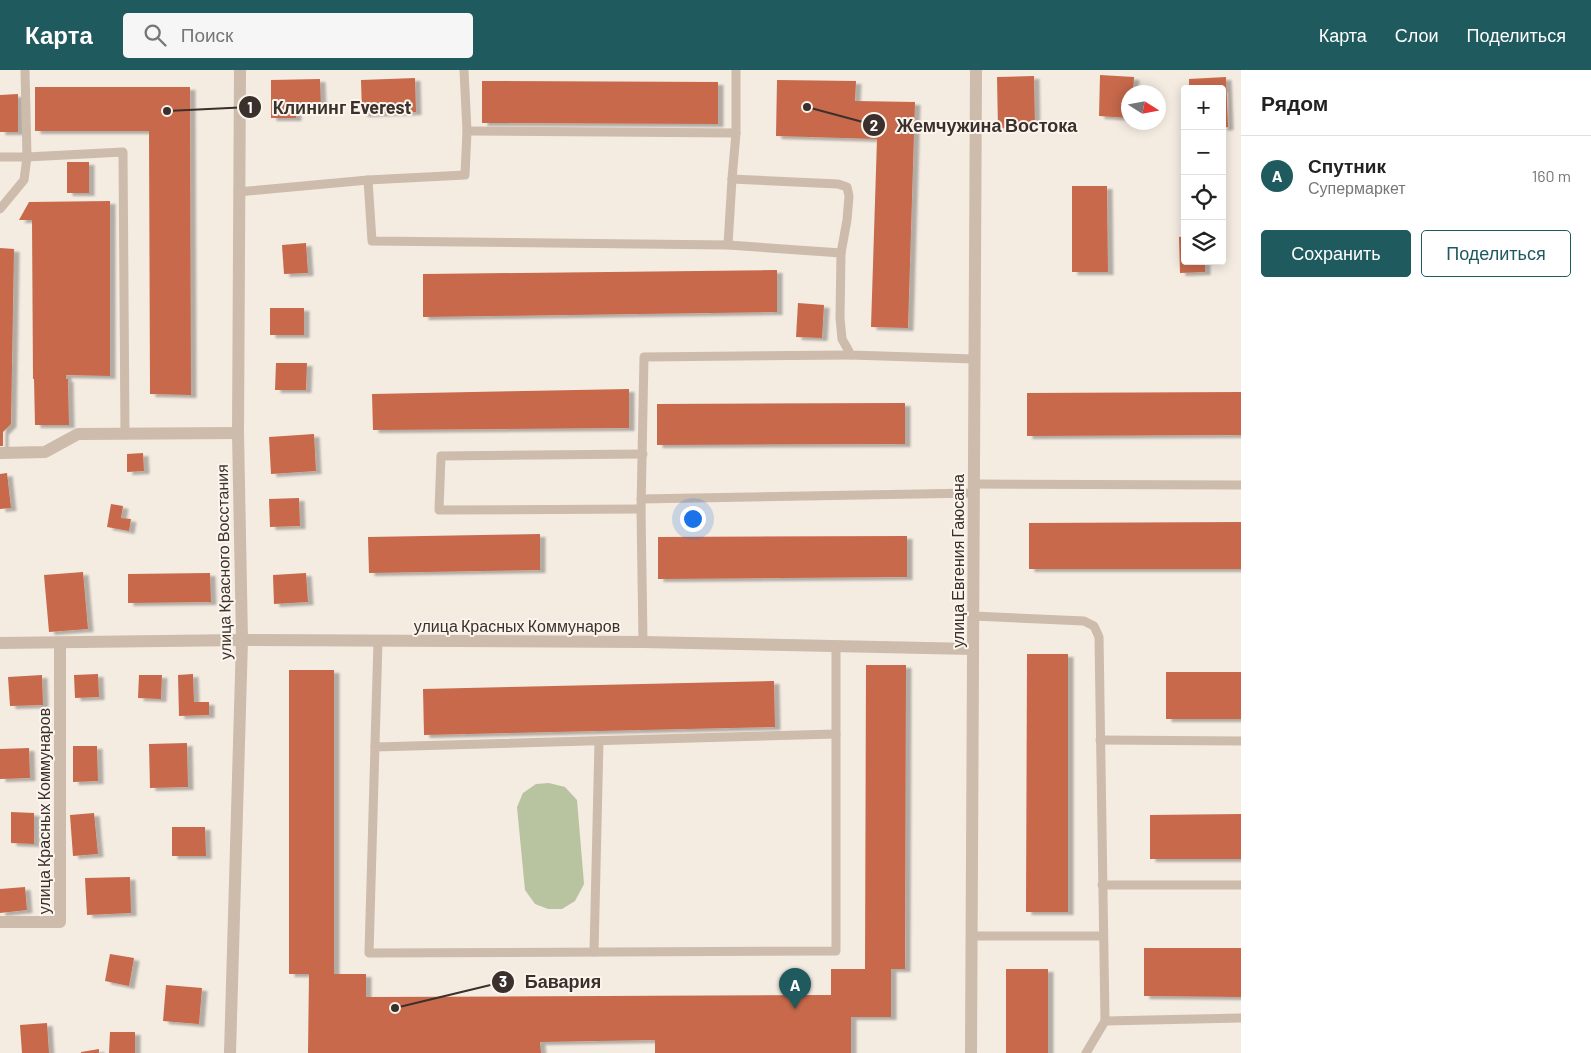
<!DOCTYPE html>
<html lang="ru">
<head>
<meta charset="utf-8">
<style>
  :root { --surface:#fff; --page:#f6f6f6; --text:#222; --muted:#767676; --line:#e0e0e0; --accent:#1f5a5e }
  body { margin:0; font-family:Barlow,sans-serif; background:var(--page); color:var(--text) }
  .controls { position:absolute; right:15px; top:15px; display:grid; overflow:hidden; border-radius:5px; box-shadow:0 2px 12px #0003 }
  .controls button { width:45px; height:45px; display:grid; place-items:center; padding:0; border:0; border-bottom:1px solid var(--line); background:var(--surface); color:var(--text); font:25px sans-serif }
  .compass { position:absolute; left:1121px; top:15px; width:45px; height:45px; border-radius:50%; background:var(--surface); box-shadow:0 2px 12px #0003; rotate:101deg }
  .you { position:absolute; left:692px; top:448px; width:18px; height:18px; margin:-12px; border:4px solid #fff; border-radius:50%; background:#1a73e8; box-shadow:0 0 0 8px #1a73e833 }
  .badge { display:grid; place-items:center; width:32px; height:32px; border-radius:50%; background:var(--accent); color:#fff; font-size:16px; font-weight:700 }
  .pin { position:absolute; translate:-50% -41px; filter:drop-shadow(0 1px 2px #0008) }
  .pin::after { content:''; position:absolute; top:26px; width:18px; height:15px; background:inherit; clip-path:polygon(0 0,100% 0,50% 100%) }
  .list { margin:0; padding:0; list-style:none }
  h2 { display:flex; justify-content:space-between; align-items:center; height:65px; margin:0; padding:0 20px; font-size:21px }
  h2 small { font-size:16px; font-weight:400; color:var(--muted) }
  .list li { display:grid; grid-template-columns:32px 1fr auto; gap:15px; align-items:center; box-sizing:border-box; height:80px; padding:0 20px; border-top:1px solid var(--line) }
  .list b { display:block; font-size:19px; white-space:nowrap }
  .list p { margin:0; font-size:16px; white-space:nowrap; color:var(--muted) }
  .list em { font-size:16px; font-style:normal; color:var(--muted) }
  .actions { display:flex; gap:10px; padding:15px 20px }
  .actions a { flex:1; padding:11px 0; border:1px solid var(--accent); border-radius:5px; text-align:center; font-size:18px; color:var(--accent) }
  .actions .main { background:var(--accent); color:#fff }
  .icon { flex:none; width:28px; height:28px; fill:none; stroke:currentColor; stroke-width:2; stroke-linecap:round; stroke-linejoin:round }
  .map { position:relative; flex:none; width:1241px; height:983px; overflow:hidden }
  header { display:flex; align-items:center; gap:30px; box-sizing:border-box; height:70px; padding:0 25px; background:var(--accent); color:#fff }
  header strong { font-size:24px }
  nav { display:flex; gap:28px; margin-inline-start:auto; font-size:18px }
  .search { width:350px; height:45px; background:var(--page); display:flex; align-items:center; gap:12px; box-sizing:border-box; padding:0 18px; border-radius:5px; color:var(--muted); font-size:19px }
  main { display:flex }
  aside { flex:1; background:var(--surface) }
  .map>svg:first-child { display:block }
  .green { fill:#b8c4a0 }
  .building { fill:#c8694b; filter:url(#shadow) }
  .lines { fill:none; stroke-linecap:round; stroke-linejoin:round }
  .service { stroke:#cdbbac; stroke-width:9 }
  .minor { stroke:#cdbbac; stroke-width:12 }
  .labels { text-anchor:middle; dominant-baseline:central; stroke-width:4; stroke-linejoin:round; paint-order:stroke }
  .street-label { font-size:16px; fill:#3b302b; stroke:#fbf5ee }
  .leader { fill:none; stroke:#3b302b; stroke-width:2 }
  .callout-dot { fill:#3b302b; stroke:#fbf5ee; stroke-width:2 }
  .mark-label { font-size:15px; text-anchor:middle; font-weight:bold; fill:#fff }
  .callout-label { font-size:18px; text-anchor:middle; font-weight:bold; fill:#3b302b; stroke:#fbf5ee; stroke-width:4; stroke-linejoin:round; paint-order:stroke }
</style>
</head>
<body>
<header>
<strong>Карта</strong>
<div class="search"><svg class="icon" aria-label="search" viewBox="0 0 24 24"><circle cx="10" cy="10" r="6"/><path d="M15 15l6 6"/></svg>Поиск</div>
<nav><a>Карта</a><a>Слои</a><a>Поделиться</a></nav>
</header>
<main>
<div class="map">
<svg width="1241" height="983" viewBox="0 0 1241 983">
  <defs>
    <filter id="shadow"><feDropShadow dx="5.5" dy="3" stdDeviation="1" flood-color="#0004"/></filter>
  </defs>
  <rect width="100%" height="100%" fill="#f4ebe1"/>
  <path class="green" d="M549 713 565 717 577 730 584 814 575 831 562 839H548L535 834 525 820 517 737 523 723 536 714Z"/>
  <g class="building">
    <path d="M1100 5 1134 7 1133 22H1128V48L1099 46Z"/>
    <path d="M1034 6 1035 57 998 58 997 7Z"/>
    <path d="M1226 7 1228 57 1222 58V19H1189V9Z"/>
    <path d="M415 8 416 42 362 44 361 10Z"/>
    <path d="M320 9 321 36 296 37V48H271V10Z"/>
    <path d="M777 10 856 11 855 31 915 32 908 258 871 257 877 69 776 66Z"/>
    <path d="M482 11 718 12V54L482 53Z"/>
    <path d="M35 17H190L191 325 150 324 149 61H35Z"/>
    <path d="M18 24V62H0V25Z"/>
    <rect x="67" y="92" width="22" height="31"/>
    <path d="M1072 116H1107L1108 202H1072Z"/>
    <path d="M110 131V306L66 305V309H68L69 355H35L34 309H33L32 150H19L29 132Z"/>
    <path d="M1185 166V191H1205V202L1180 203 1179 167Z"/>
    <path d="M306 173 308 203 284 204 282 175Z"/>
    <path d="M0 178 14 179 11 354 3 362V376H0Z"/>
    <path d="M777 200V242L423 247V204Z"/>
    <path d="M798 233 824 235 822 268 796 267Z"/>
    <rect x="270" y="238" width="34" height="27"/>
    <path d="M276 293H307L306 320H275Z"/>
    <path d="M629 319V358L373 360 372 324Z"/>
    <path d="M1241 322V365L1027 366V323Z"/>
    <path d="M905 333V374L657 375V334Z"/>
    <path d="M314 364 316 401 271 404 269 367Z"/>
    <path d="M143 383 144 401 127 402V384Z"/>
    <path d="M7 403 11 438 0 439V404Z"/>
    <path d="M299 428 300 456 270 457 269 429Z"/>
    <path d="M111 434 123 436 121 448 131 449 129 461 107 457Z"/>
    <path d="M1241 452V499H1029V453Z"/>
    <path d="M540 464V500L369 503 368 467Z"/>
    <path d="M907 466V507L658 509V467Z"/>
    <path d="M83 502 88 559 49 562 44 505Z"/>
    <path d="M210 503 211 532 128 533V504Z"/>
    <path d="M306 503 308 532 274 534 273 505Z"/>
    <path d="M1027 584H1068V842H1026Z"/>
    <path d="M866 595H906L905 899H891V947H851V983H655V970L540 972 541 983H308L309 904H289V600H334V904H366V927L831 925V899H865Z"/>
    <rect x="1166" y="602" width="75" height="47"/>
    <path d="M98 604 99 627 75 628 74 605Z"/>
    <path d="M193 604 194 632H209V645L179 646 178 605Z"/>
    <path d="M42 605 43 635 10 636 8 607Z"/>
    <path d="M139 605H162L161 629 138 628Z"/>
    <path d="M774 611 775 657 424 665 423 619Z"/>
    <path d="M187 673 188 717 150 718 149 674Z"/>
    <path d="M73 676H97L98 711 73 712Z"/>
    <path d="M29 678 30 708 0 709V679Z"/>
    <path d="M11 742 34 743V774L11 773Z"/>
    <path d="M94 743 98 784 73 786 70 745Z"/>
    <path d="M1241 744V789H1150V745Z"/>
    <path d="M172 757H205L206 786H172Z"/>
    <path d="M130 807 131 843 87 845 85 808Z"/>
    <path d="M25 817 27 840 0 843V819Z"/>
    <path d="M1144 878H1241V927L1144 926Z"/>
    <path d="M110 884 134 888 129 916 105 911Z"/>
    <rect x="1006" y="899" width="42" height="84"/>
    <path d="M166 915 202 918 199 954 163 951Z"/>
    <path d="M47 953 49 983H22L20 955Z"/>
    <path d="M110 962H135V983H109Z"/>
    <path d="M99 979V983H81V982Z"/>
  </g>
  <g class="lines">
    <g class="service">
      <path d="M736 0V63L732 109 838 114 847 117 849 126 847 150 841 183 840 248 842 269 851 285 974 289"/>
      <path d="M467 61 736 63"/>
      <path d="M0 87H27L123 82 125 363"/>
      <path d="M368 110 372 171 728 175 841 183"/>
      <path d="M238 122 368 110 465 105 467 61 464 0"/>
      <path d="M0 139 24 110 27 87 25 0"/>
      <path d="M728 175 732 109"/>
      <path d="M974 414 1241 415"/>
      <path d="M641 429 974 423"/>
      <path d="M641 439 439 440 441 386 643 384"/>
      <path d="M973 546 1084 551 1094 556 1099 567 1105 951 1086 983"/>
      <path d="M378 571 369 883 836 881V576"/>
      <path d="M643 572 641 439 644 287 851 285"/>
      <path d="M1100 670 1241 671"/>
      <path d="M375 677 836 664"/>
      <path d="M1102 815H1241"/>
      <path d="M972 866H1103"/>
      <path d="M594 882 599 671"/>
      <path d="M1105 951 1241 948"/>
    </g>
    <g class="minor">
      <path d="M0 383 45 382 78 364 238 363"/>
      <path d="M0 573 242 570 643 572 973 579"/>
      <path d="M0 852H60V573"/>
      <path d="M230 983 242 570 238 363 240 0"/>
      <path d="M971 983 976 0"/>
    </g>
  </g>
  <g class="labels">
    <g class="street-label">
      <text transform="translate(957 491) rotate(-90)">улица Евгения Гаюсана</text>
      <text transform="translate(223 492) rotate(-91)">улица Красного Восстания</text>
      <text x="517" y="555">улица Красных Коммунаров</text>
      <text transform="translate(43 741) rotate(-90)">улица Красных Коммунаров</text>
    </g>
  </g>
  <path class="leader" d="M167 41L250 37M807 37L874 55M395 938L503 912"/>
  <g class="callout-dot">
    <circle cx="167" cy="41" r="5"/>
    <circle cx="807" cy="37" r="5"/>
    <circle cx="395" cy="938" r="5"/>
    <circle cx="250" cy="37" r="12"/>
    <circle cx="874" cy="55" r="12"/>
    <circle cx="503" cy="912" r="12"/>
  </g>
  <g class="mark-label">
    <text x="250" y="43">1</text>
    <text x="874" y="61">2</text>
    <text x="503" y="917">3</text>
  </g>
  <g class="callout-label">
    <text x="342" y="44">Клининг Everest</text>
    <text x="987" y="62">Жемчужина Востока</text>
    <text x="563" y="918">Бавария</text>
  </g>
</svg>
<div class="controls">
<button>+</button>
<button>−</button>
<button><svg class="icon" aria-label="locate" viewBox="0 0 24 24"><circle cx="12" cy="12" r="6"/><path d="M12 2v4M12 18v4M2 12h4M18 12h4"/></svg></button>
<button><svg class="icon" aria-label="layers" viewBox="0 0 24 24"><path d="M12 4l9 5-9 5-9-5zM3 14l9 5 9-5"/></svg></button>
</div>
<svg class="compass" viewBox="-18 -18 36 36"><path d="M0-13l5 13h-10z" fill="#e53935"/><path d="M0 13l5-13h-10z" fill="#767676"/></svg>
<div class="you"></div>
<div class="pin badge" style="left:795px;top:939px">A</div>
</div>
<aside>
<h2>Рядом<small></small></h2>
<ul class="list">
<li><span class="badge">A</span><div><b>Спутник</b><p>Супермаркет</p></div><em>160 m</em></li>
</ul>
<div class="actions"><a class="main">Сохранить</a><a>Поделиться</a></div>
</aside>
</main>
</body>
</html>
